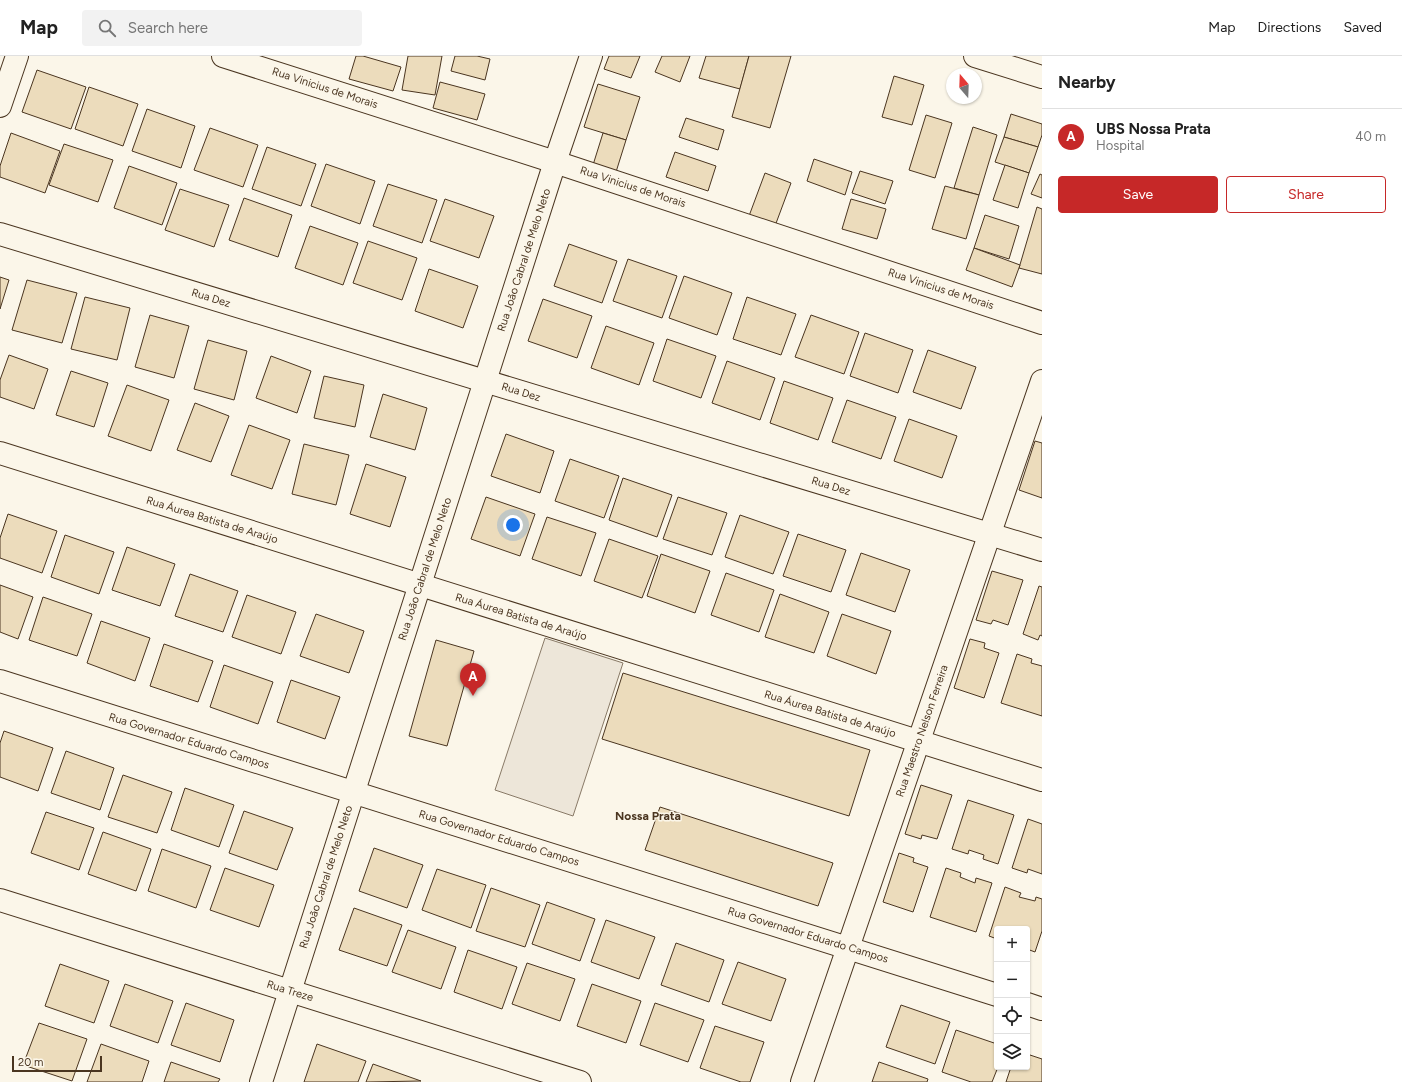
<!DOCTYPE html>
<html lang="en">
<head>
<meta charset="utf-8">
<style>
  :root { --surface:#fff; --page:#f2f2f2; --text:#222; --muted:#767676; --line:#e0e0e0; --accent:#c62828 }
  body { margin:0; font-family:Figtree,sans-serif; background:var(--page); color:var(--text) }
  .controls { position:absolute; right:12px; bottom:12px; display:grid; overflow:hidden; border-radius:4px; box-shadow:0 1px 3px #0004 }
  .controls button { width:36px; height:36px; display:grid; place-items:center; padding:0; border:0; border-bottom:1px solid var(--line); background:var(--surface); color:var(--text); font:20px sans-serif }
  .compass { position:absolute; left:946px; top:12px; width:36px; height:36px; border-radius:50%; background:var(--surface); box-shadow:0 1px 3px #0004; rotate:341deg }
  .scale { position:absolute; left:12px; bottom:10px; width:90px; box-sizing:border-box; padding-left:4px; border:2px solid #4a3520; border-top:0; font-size:11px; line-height:14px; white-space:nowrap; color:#4a3520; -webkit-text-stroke:3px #fbf6e9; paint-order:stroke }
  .you { position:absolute; left:513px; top:469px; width:14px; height:14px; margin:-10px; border:3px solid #fff; border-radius:50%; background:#1a73e8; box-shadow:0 0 0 6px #1a73e833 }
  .badge { display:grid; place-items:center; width:26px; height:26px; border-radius:50%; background:var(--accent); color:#fff; font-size:13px; font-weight:700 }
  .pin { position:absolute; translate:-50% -33px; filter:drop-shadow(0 1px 2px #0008) }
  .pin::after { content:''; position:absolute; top:21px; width:14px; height:12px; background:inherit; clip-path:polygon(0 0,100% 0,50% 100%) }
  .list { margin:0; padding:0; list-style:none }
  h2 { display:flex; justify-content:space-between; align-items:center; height:52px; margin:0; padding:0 16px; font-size:17px }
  h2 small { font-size:13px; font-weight:400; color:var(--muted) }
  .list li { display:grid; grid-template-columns:26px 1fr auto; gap:12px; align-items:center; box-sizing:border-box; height:56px; padding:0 16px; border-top:1px solid var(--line) }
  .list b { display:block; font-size:15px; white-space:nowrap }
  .list p { margin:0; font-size:13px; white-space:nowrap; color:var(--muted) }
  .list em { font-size:13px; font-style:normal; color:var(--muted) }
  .actions { display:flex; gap:8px; padding:12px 16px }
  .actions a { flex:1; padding:9px 0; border:1px solid var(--accent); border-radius:4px; text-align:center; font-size:14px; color:var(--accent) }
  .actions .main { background:var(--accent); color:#fff }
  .icon { flex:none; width:22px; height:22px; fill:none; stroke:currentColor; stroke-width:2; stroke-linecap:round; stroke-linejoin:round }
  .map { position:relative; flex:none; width:1042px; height:1026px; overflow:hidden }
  header { display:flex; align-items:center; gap:24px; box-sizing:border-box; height:56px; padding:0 20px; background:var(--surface); border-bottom:1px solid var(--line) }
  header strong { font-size:19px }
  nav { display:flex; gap:22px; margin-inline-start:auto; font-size:14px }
  .search { width:280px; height:36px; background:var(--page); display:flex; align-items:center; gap:10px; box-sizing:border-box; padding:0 14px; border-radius:4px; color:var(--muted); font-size:15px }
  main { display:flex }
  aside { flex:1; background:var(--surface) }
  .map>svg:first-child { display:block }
  .green { fill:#ede6d9; stroke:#887966 }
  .building { fill:#ecdcbc; stroke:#4a3520 }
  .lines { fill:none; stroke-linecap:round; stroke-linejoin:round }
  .minor-casing { stroke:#4a3520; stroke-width:24 }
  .minor { stroke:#fbf6e9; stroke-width:22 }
  .labels { text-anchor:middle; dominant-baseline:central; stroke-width:3; stroke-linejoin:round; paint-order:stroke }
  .street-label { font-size:11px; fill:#4a3520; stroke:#fbf6e9 }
  .neighbourhood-label { font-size:12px; font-weight:bold; fill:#4a3520; stroke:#fbf6e9 }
</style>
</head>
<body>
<header>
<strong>Map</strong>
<div class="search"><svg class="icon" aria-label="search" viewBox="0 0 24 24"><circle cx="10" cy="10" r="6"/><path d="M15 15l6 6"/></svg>Search here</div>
<nav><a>Map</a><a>Directions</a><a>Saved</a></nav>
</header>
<main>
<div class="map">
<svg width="1042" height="1026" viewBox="0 0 1042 1026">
  <rect width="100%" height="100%" fill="#fbf6e9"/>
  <path class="green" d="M545 582 623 607 573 760 495 734Z"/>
  <g class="building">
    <path d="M356 0H363L401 11 393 35 349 23Z"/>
    <path d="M408 0H442L435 39 402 34Z"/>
    <path d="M455 0H477L490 3 485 24 451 15Z"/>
    <path d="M609 0H640L631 22 604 13Z"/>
    <path d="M662 0H690L680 26 655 16Z"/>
    <path d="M706 0H749L740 33 699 22Z"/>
    <path d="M749 0H791L770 72 732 61Z"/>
    <path d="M37 14 86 31 71 73 22 56Z"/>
    <path d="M894 20 924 29 912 69 882 61Z"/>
    <path d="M440 26 485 38 477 64 433 52Z"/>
    <path d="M598 28 640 41 626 84 584 71Z"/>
    <path d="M89 31 138 48 123 90 75 73Z"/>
    <path d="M147 53 195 70 181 112 132 95Z"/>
    <path d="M1011 58 1042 68V79L1038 91 1004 81Z"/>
    <path d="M926 59 952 67 935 122 909 114Z"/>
    <path d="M686 62 724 74 718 94 679 81Z"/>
    <path d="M973 71 997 79 979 139 954 132Z"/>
    <path d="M210 72 258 89 243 131 194 114Z"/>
    <path d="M11 77 60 95 45 137 0 121V110Z"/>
    <path d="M603 77 626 84 616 116 593 109Z"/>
    <path d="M1004 81 1038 91 1029 117 995 106Z"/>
    <path d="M64 88 113 104 98 146 49 129Z"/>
    <path d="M267 91 316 108 301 150 252 133Z"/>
    <path d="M675 96 716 110 708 135 666 121Z"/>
    <path d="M814 103 852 116 845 139 807 125Z"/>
    <path d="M326 108 375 125 360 168 311 150Z"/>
    <path d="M1005 109 1029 117 1018 152 993 144Z"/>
    <path d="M129 110 177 127 162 169 114 152Z"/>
    <path d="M860 115 893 125 885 148 852 137Z"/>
    <path d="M765 117 791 127 775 170 749 160Z"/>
    <path d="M1040 118 1042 119V142L1031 138Z"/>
    <path d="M388 128 437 144 422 187 373 170Z"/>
    <path d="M945 130 979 139 966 183 932 173Z"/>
    <path d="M180 133 229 149 214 191 165 174Z"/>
    <path d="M244 142 292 159 278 201 229 184Z"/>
    <path d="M445 143 494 160 479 202 430 185Z"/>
    <path d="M851 143 886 153 877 183 842 173Z"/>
    <path d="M1037 151 1042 153V218L1019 212Z"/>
    <path d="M985 159 1019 170 1009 203 974 192Z"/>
    <path d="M310 170 358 187 343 229 295 212Z"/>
    <path d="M368 185 417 202 402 244 353 227Z"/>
    <path d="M569 188 617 205 602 247 554 230Z"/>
    <path d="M974 192 1020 209 1012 231 966 214Z"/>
    <path d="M628 203 677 220 662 262 613 245Z"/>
    <path d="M429 213 478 230 463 272 415 255Z"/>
    <path d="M684 220 732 237 717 279 669 262Z"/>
    <path d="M0 221 9 224 0 253Z"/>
    <path d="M27 224 77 237 62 287 12 274Z"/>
    <path d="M85 241 130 252 117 304 71 293Z"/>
    <path d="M747 241 796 258 781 299 733 283Z"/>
    <path d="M543 243 592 260 577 302 528 285Z"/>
    <path d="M150 259 189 270 174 322 135 311Z"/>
    <path d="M811 259 859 276 844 318 795 301Z"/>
    <path d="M606 270 654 287 639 329 591 312Z"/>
    <path d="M865 277 913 294 898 337 850 320Z"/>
    <path d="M667 283 716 300 701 342 653 325Z"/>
    <path d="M208 284 247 295 234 344 194 333Z"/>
    <path d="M928 294 976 311 961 353 913 336Z"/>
    <path d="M9 299 48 313 34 353 0 341V324Z"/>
    <path d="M271 300 311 315 297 357 256 342Z"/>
    <path d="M727 305 775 322 760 364 712 347Z"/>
    <path d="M71 315 108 327 94 371 56 359Z"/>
    <path d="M324 320 364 329 355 371 314 362Z"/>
    <path d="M784 325 833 342 818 384 770 367Z"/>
    <path d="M127 329 169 344 151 395 108 380Z"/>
    <path d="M383 338 427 352 415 394 370 381Z"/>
    <path d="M847 344 896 361 881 403 832 386Z"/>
    <path d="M195 347 229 360 211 406 177 394Z"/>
    <path d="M909 363 957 380 942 422 894 405Z"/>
    <path d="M249 369 290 384 272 433 231 419Z"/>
    <path d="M506 378 554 395 540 437 491 420Z"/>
    <path d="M1035 385 1042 387V442L1019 434Z"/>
    <path d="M304 388 349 399 336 449 292 438Z"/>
    <path d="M570 403 619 420 604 462 555 445Z"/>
    <path d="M366 408 406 421 390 471 350 458Z"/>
    <path d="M623 422 672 439 657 481 609 464Z"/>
    <path d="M486 441 535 458 520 500 471 483Z"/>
    <path d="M678 441 727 457 712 499 663 483Z"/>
    <path d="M8 458 57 475 42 517 0 502V482Z"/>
    <path d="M740 459 789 476 773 518 725 501Z"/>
    <path d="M547 461 596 477 581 520 532 503Z"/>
    <path d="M798 478 846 494 831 536 783 520Z"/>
    <path d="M65 479 114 496 99 538 51 521Z"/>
    <path d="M609 483 658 500 642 542 594 525Z"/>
    <path d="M127 491 175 508 160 550 112 534Z"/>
    <path d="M861 497 910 514 895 556 846 539Z"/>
    <path d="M661 498 710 515 695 557 647 540Z"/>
    <path d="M992 515 1023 524 1008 569 993 564 991 568 976 564Z"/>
    <path d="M726 517 774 534 759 576 711 559Z"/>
    <path d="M190 518 238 535 223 576 175 560Z"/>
    <path d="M0 529 33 541 18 583 0 576Z"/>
    <path d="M1039 530 1042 531V580L1040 579 1038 584 1023 578Z"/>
    <path d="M780 538 829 556 814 597 765 581Z"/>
    <path d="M247 539 296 556 281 598 232 581Z"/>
    <path d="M43 541 92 558 77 600 29 584Z"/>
    <path d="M316 558 364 575 349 617 300 600Z"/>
    <path d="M842 558 891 575 876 618 827 600Z"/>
    <path d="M101 565 150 582 135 625 87 607Z"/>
    <path d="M970 583 985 587 984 592 999 597 984 642 954 632Z"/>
    <path d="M436 584 474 595 447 690 409 680Z"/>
    <path d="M164 588 213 605 198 646 150 630Z"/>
    <path d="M1017 598 1032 603 1031 607 1042 610V660L1001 647Z"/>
    <path d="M224 609 273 626 258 668 210 651Z"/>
    <path d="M623 617 870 694 849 760 602 683Z"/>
    <path d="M291 624 340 641 325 683 277 666Z"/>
    <path d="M4 675 53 692 38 735 0 721V687Z"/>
    <path d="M66 695 114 712 100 754 51 737Z"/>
    <path d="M123 719 172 736 157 777 108 761Z"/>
    <path d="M921 729 952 739 937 783 922 779 921 783 905 778Z"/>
    <path d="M185 732 234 749 219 791 171 774Z"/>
    <path d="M968 744 1014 759 998 808 983 803 984 799 969 794 968 798 952 793Z"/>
    <path d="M660 751 833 807 818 850 645 794Z"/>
    <path d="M244 755 293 772 277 814 229 797Z"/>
    <path d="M46 756 94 772 79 814 31 797Z"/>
    <path d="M1028 763 1042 768V818L1028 813 1027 817 1012 812Z"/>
    <path d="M103 776 151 793 136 835 88 818Z"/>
    <path d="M374 792 423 809 407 852 359 835Z"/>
    <path d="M162 793 211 810 196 852 148 835Z"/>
    <path d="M899 797 914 802 913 806 928 811 913 856 883 846Z"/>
    <path d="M225 812 274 829 259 871 210 854Z"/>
    <path d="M946 812 961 817 960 821 975 827 976 822 992 827 976 876 930 861Z"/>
    <path d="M437 813 486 829 471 872 422 854Z"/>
    <path d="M1005 831 1021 837 1019 841 1035 845 1036 841 1042 843V875L1035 896 1027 893V873H997V883L989 880Z"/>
    <path d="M491 832 540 849 525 891 476 875Z"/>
    <path d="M547 846 595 863 580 905 532 888Z"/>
    <path d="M354 852 402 869 387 910 339 894Z"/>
    <path d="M606 864 655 881 639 923 591 906Z"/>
    <path d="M408 874 456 891 441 933 392 916Z"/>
    <path d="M676 887 724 904 709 946 661 929Z"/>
    <path d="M468 894 517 911 502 953 454 936Z"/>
    <path d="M738 906 786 923 771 965 722 948Z"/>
    <path d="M527 907 575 923 560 965 512 948Z"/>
    <path d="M60 908 109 925 94 967 45 950Z"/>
    <path d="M125 928 173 945 158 987 110 970Z"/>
    <path d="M592 928 641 945 626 987 577 970Z"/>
    <path d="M186 947 234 964 220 1006 171 989Z"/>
    <path d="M655 947 704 964 688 1006 640 989Z"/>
    <path d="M901 949 950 966 935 1008 886 991Z"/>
    <path d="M39 967 87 983 72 1025 23 1009Z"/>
    <path d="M715 970 764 986 750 1026H741L700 1012Z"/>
    <path d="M956 974 997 988 998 1011 992 1026H971L942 1016Z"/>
    <path d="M101 988 149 1005 142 1026H87Z"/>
    <path d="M317 988 366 1005 358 1026H304Z"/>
    <path d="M1027 998 1042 1003V1026H1006L1011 1011H1027Z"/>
    <path d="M171 1006 220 1023 218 1026H164Z"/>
    <path d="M879 1006 928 1023 927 1026H872Z"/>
    <path d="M373 1008 421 1025 366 1026Z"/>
  </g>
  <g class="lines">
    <g class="minor-casing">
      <g id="minor">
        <path d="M223 0 555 106 1042 267"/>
        <path d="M975 0 1042 21"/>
        <path d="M0 50 17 0"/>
        <path d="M0 178 1042 494"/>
        <path d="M0 397 1042 724"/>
        <path d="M0 625 997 939"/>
        <path d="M0 844 580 1026"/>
        <path d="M1027 948 1042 953"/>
        <path d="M261 1026 555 106 591 0"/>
        <path d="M802 1026 1042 325"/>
      </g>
    </g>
    <use href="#minor" class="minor"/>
  </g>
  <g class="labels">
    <g class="street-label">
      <text transform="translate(325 32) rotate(18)">Rua Vinicius de Morais</text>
      <text transform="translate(633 131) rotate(18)">Rua Vinicius de Morais</text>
      <text transform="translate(524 204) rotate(-72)">Rua João Cabral de Melo Neto</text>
      <text transform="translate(941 233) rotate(18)">Rua Vinicius de Morais</text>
      <text transform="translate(211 242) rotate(17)">Rua Dez</text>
      <text transform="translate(521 336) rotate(17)">Rua Dez</text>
      <text transform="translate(831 430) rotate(17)">Rua Dez</text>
      <text transform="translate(212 464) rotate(17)">Rua Áurea Batista de Araújo</text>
      <text transform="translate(425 513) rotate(-72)">Rua João Cabral de Melo Neto</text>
      <text transform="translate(521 561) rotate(17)">Rua Áurea Batista de Araújo</text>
      <text transform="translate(830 658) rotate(17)">Rua Áurea Batista de Araújo</text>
      <text transform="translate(922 675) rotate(-71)">Rua Maestro Nelson Ferreira</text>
      <text transform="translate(189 685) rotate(17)">Rua Governador Eduardo Campos</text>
      <text transform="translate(499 782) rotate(17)">Rua Governador Eduardo Campos</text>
      <text transform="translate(326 821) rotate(-72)">Rua João Cabral de Melo Neto</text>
      <text transform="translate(808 879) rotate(17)">Rua Governador Eduardo Campos</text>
      <text transform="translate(290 935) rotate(17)">Rua Treze</text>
    </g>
    <g class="neighbourhood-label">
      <text x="648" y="760">Nossa Prata</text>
    </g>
  </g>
</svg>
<div class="controls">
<button>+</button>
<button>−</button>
<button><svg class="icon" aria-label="locate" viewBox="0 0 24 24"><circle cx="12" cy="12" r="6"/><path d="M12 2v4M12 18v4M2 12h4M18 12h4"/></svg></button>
<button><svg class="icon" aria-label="layers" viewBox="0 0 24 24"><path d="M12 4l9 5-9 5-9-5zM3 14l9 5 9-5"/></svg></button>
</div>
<svg class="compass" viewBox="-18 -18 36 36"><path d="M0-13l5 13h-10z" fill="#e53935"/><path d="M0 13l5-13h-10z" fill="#767676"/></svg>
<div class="scale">20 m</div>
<div class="you"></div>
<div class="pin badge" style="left:473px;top:640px">A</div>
</div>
<aside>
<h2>Nearby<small></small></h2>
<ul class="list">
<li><span class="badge">A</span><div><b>UBS Nossa Prata</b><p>Hospital</p></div><em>40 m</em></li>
</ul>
<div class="actions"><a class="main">Save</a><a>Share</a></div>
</aside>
</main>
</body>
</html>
